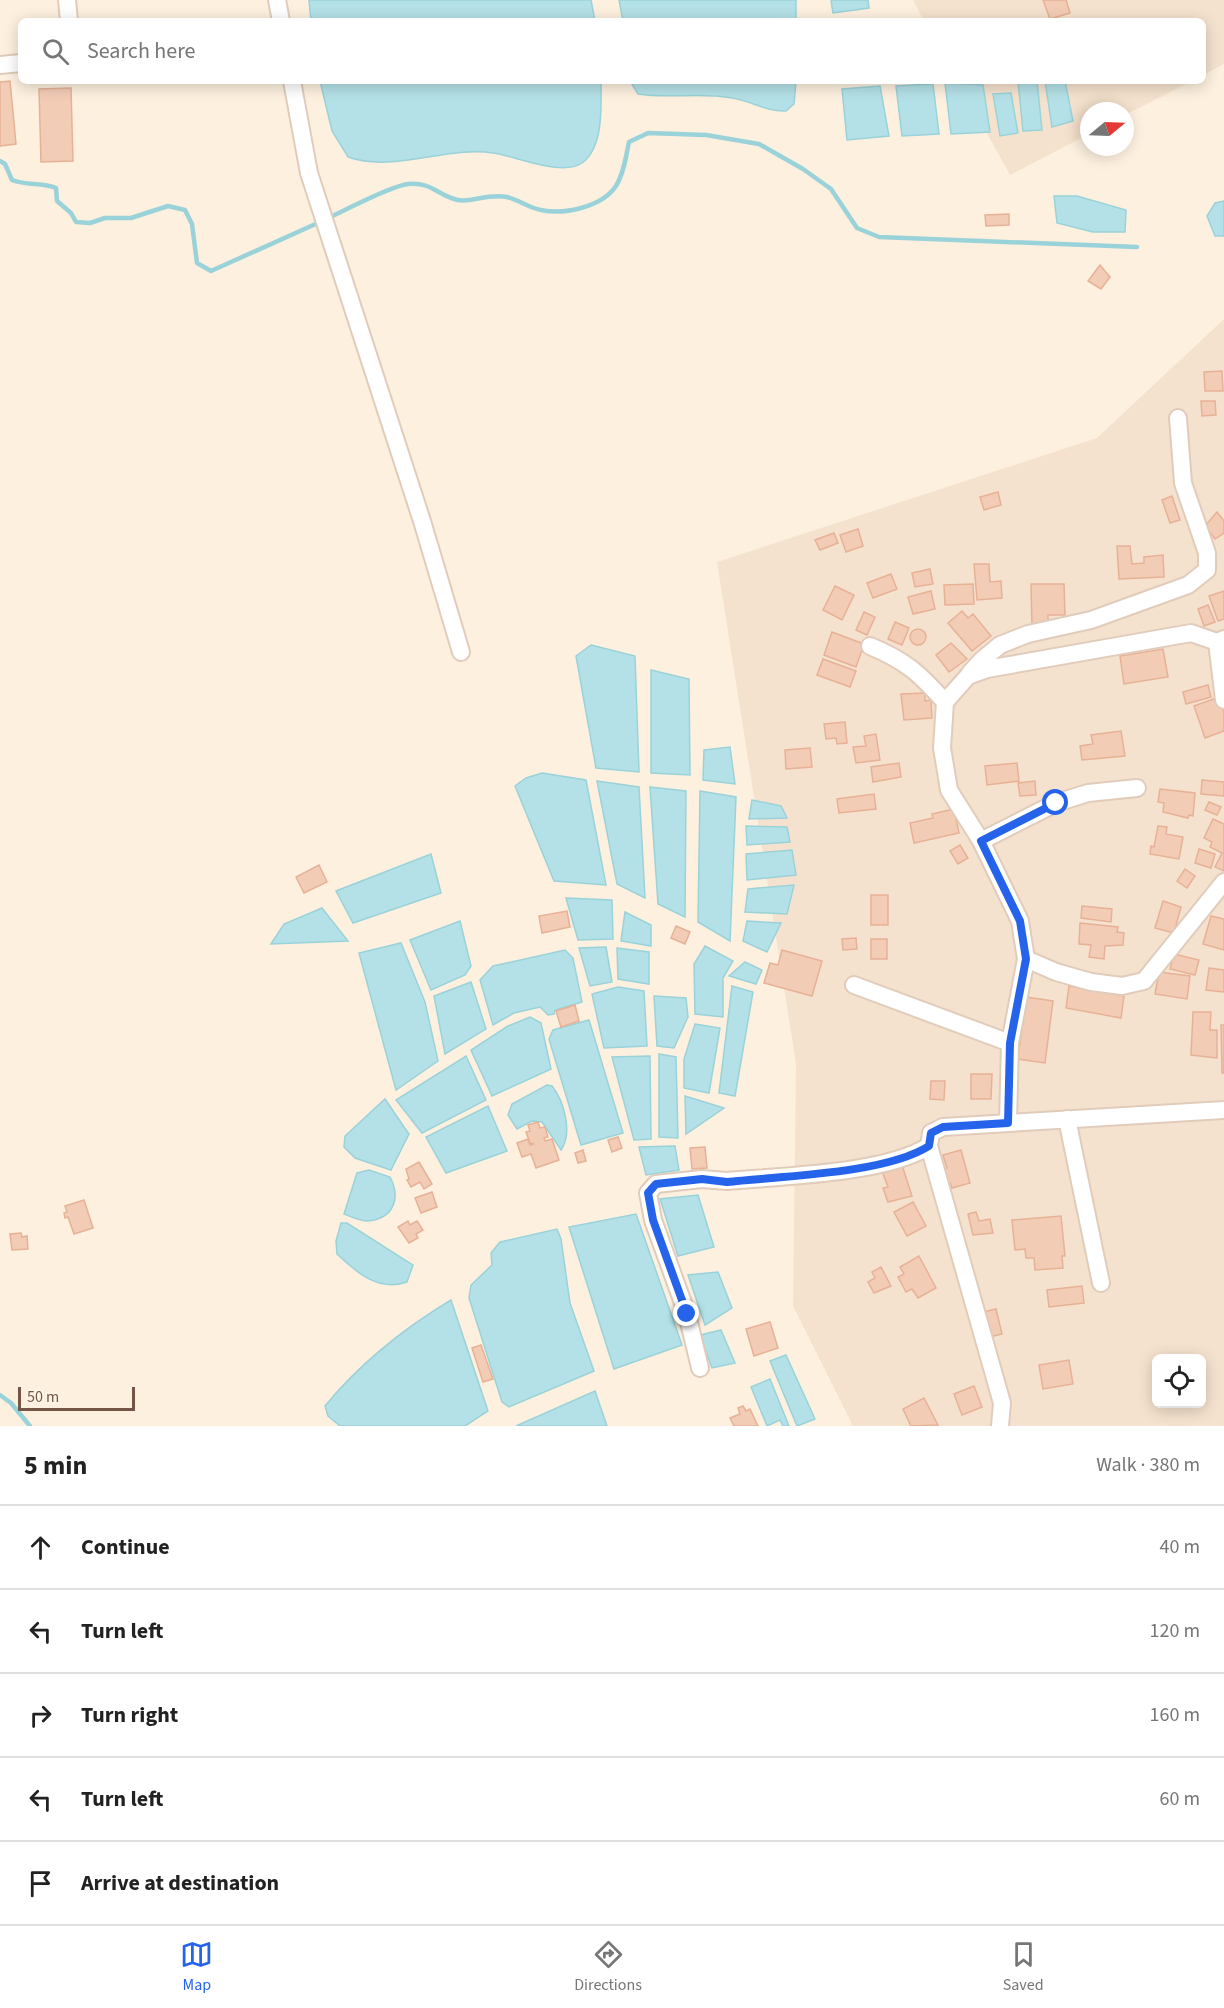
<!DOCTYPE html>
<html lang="en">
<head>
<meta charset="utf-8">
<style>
  :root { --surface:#fff; --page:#f2f2f2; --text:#222; --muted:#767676; --line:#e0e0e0; --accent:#2563eb }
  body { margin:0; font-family:"Source Sans 3",sans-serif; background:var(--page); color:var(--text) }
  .controls { position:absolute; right:18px; bottom:18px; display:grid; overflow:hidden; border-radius:9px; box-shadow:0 3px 15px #0003 }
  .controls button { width:54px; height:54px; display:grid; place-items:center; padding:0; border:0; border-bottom:2px solid var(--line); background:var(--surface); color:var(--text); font:30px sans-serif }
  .compass { position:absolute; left:1080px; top:102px; width:54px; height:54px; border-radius:50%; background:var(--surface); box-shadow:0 3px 15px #0003; rotate:71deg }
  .scale { position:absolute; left:18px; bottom:15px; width:117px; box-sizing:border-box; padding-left:6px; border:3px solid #745546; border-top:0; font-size:16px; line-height:21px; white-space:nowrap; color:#745546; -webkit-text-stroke:4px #fff4e6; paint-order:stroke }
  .stop { position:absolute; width:18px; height:18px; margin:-14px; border:4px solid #2563eb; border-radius:50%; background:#fff }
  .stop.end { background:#2563eb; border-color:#fff; box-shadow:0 2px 6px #0008 }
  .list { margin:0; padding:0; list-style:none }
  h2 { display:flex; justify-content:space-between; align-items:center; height:78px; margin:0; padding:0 24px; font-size:26px }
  h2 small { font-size:20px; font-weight:400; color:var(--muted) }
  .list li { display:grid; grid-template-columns:39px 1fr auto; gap:18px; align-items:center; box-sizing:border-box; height:84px; padding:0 24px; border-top:2px solid var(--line) }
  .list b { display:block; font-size:22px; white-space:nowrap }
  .list em { font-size:20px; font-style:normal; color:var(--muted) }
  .icon { flex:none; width:33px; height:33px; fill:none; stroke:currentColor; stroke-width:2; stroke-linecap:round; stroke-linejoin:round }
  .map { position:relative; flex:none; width:1224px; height:1426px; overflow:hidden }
  .search { position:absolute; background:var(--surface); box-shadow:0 3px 15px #0003; left:18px; right:18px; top:18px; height:66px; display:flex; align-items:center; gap:15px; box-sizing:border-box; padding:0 21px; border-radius:9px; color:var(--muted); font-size:22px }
  .sheet { height:498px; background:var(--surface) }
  nav { display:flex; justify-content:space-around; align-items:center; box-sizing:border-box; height:84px; border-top:2px solid var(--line); background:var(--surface); font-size:16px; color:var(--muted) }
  nav a { display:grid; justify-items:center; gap:3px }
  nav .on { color:var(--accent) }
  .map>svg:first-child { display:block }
  .residential { fill:#f5e2ce; fill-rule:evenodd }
  .water { fill:#b4e1e7; stroke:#9ad2d9; stroke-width:1.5 }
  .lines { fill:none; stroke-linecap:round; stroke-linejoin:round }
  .stream { stroke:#9ad2d9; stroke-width:4.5 }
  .building { fill:#f3ccb6; stroke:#e7b196; stroke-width:1.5 }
  .minor-casing { stroke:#e1ccbb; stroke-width:20 }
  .minor { stroke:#fff; stroke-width:16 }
  .route { stroke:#2563eb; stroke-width:8 }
</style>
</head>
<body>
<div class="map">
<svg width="1224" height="1426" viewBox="0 0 1224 1426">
  <rect width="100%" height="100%" fill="#fdf0df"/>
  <g class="residential">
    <path d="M913 0H1224V64L1203 75V21H924Z"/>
    <path d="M958 81H1192L1125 115V111H1089V134L1010 175Z"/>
    <path d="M1224 319V1426H853L793 1306 796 1064 717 562 1097 438ZM1156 1358H1202V1404H1156Z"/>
  </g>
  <g class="water">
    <path d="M309 0H591L595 21H311Z"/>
    <path d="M619 0H796V21H623Z"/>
    <path d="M831 0H868L869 8 833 13Z"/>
    <path d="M320 81H601C601 106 604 147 582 163 561 177 516 156 493 153 445 146 394 173 348 157L332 131Z"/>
    <path d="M630 81H796L794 104 786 111C766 112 752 101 732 98 701 92 670 99 638 94Z"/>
    <path d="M1018 81H1037L1042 130 1023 131Z"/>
    <path d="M1045 81H1065L1073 121 1052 127Z"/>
    <path d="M945 83 983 85 990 132 951 134Z"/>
    <path d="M933 84 939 134 902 136 896 86Z"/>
    <path d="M880 86 889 136 847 140 842 89Z"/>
    <path d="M1011 93 1018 133 1000 136 993 94Z"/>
    <path d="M1054 196H1077L1126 210 1125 232H1093L1057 223Z"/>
    <path d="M1224 201V236H1215L1207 216 1215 203Z"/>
    <path d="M591 645 635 656 639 772 596 768 576 656Z"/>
    <path d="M651 670 689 679 690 775 651 773Z"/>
    <path d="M730 747 735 784 703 780 704 750Z"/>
    <path d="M542 773 586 780 606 885 554 881 515 786 526 778Z"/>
    <path d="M597 781 639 787 645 898 617 884Z"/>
    <path d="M650 787 686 791 685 917 658 904Z"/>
    <path d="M700 791 736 797 730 941 698 922Z"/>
    <path d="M752 800 781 806 787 818 749 819Z"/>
    <path d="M746 826 787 827 790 842 747 845Z"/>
    <path d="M792 850 796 875 747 880 746 854Z"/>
    <path d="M431 854 441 893 353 923 336 891Z"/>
    <path d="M794 885 787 914 745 912 748 889Z"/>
    <path d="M566 898 612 900 613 939 578 940Z"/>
    <path d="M322 908 348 941 271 944 284 924Z"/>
    <path d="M625 912 651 925V946L621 941Z"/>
    <path d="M460 921 471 966 465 975 431 990 410 940Z"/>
    <path d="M747 921 781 923 767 952 743 941Z"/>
    <path d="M401 943 425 1002 438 1061 396 1090 359 953Z"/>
    <path d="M705 946 733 961 723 978V1017L695 1014 694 964Z"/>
    <path d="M606 947 612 982 590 986 579 948Z"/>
    <path d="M617 948 649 952V984L618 979Z"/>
    <path d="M565 950 573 958 582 1002 555 1010 554 1014 548 1015 540 1007 514 1013 493 1025 480 980 493 966Z"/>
    <path d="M745 962 762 970 756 984 729 976Z"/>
    <path d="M471 982 486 1029 445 1054 434 996Z"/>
    <path d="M732 986 753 992 735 1096 719 1093Z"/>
    <path d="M618 987 644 991 647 1046 604 1048 592 994Z"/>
    <path d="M654 996 686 998 688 1017 674 1048 657 1046Z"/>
    <path d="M530 1017 541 1023 551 1069 492 1096 471 1050 508 1026Z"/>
    <path d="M589 1020 623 1133 581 1145 549 1039 553 1030Z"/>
    <path d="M695 1024 720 1028 709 1093 684 1088V1059Z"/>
    <path d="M659 1054 676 1057 678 1138 659 1137Z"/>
    <path d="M466 1056 486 1100 422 1133 396 1100Z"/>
    <path d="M650 1056 651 1139 634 1140 612 1057Z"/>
    <path d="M547 1085 552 1086C564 1101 573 1133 561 1150L542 1122 532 1121 517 1129 508 1115 512 1104Z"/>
    <path d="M685 1096 724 1108 686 1134Z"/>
    <path d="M385 1099 409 1134 391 1170 355 1158 344 1147 345 1136Z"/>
    <path d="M488 1106 507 1151 446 1173 426 1137Z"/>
    <path d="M675 1146 679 1170 646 1175 639 1147Z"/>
    <path d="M369 1170 390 1177C401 1198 394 1219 367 1221 360 1221 351 1217 344 1214L357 1173Z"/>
    <path d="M698 1195 714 1247 678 1256 660 1199Z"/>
    <path d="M636 1214 682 1345 614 1369 569 1227Z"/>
    <path d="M341 1223H347L413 1265 407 1282C379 1292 357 1273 337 1254L336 1241Z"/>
    <path d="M557 1229 561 1239 570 1303 594 1371 509 1407 502 1402 469 1298 471 1285 492 1265 491 1253 500 1242Z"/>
    <path d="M718 1272 732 1308 705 1325 688 1275Z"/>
    <path d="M451 1300 488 1411 465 1426H340L328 1416 325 1406C361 1362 403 1329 451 1300Z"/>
    <path d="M721 1330 735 1363 712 1368 700 1335Z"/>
    <path d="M786 1355 815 1419 797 1426 770 1361Z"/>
    <path d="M770 1379 789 1426H783L780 1420 767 1426 751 1387Z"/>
    <path d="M595 1391 607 1426H516Z"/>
  </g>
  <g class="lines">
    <g class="stream">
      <path d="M0 161 5 164 12 180C27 186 42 182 56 188L57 201 71 213 76 222 90 223 105 218H131L168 206 185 210 192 224 197 263 211 271 320 222"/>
      <path d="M328 218C346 210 390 186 408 184 433 182 436 195 458 200 471 203 488 193 507 197 519 200 529 208 541 210 564 215 602 207 616 186 624 173 626 156 629 142L648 133 706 135 759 144 803 169 831 189 857 228 879 237 1137 247"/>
      <path d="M0 1395 11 1403 30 1426"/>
    </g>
  </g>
  <g class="building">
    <path d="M1043 0H1066L1070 13 1050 19Z"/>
    <path d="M10 81 16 144 0 146V82Z"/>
    <path d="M71 88 73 161 41 162 39 89Z"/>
    <path d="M1009 214V225L986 226 985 215Z"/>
    <path d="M1100 265 1110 277 1101 289 1088 281Z"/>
    <path d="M1222 371 1223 391H1205L1204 372Z"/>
    <path d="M1201 401H1215L1216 415 1202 416Z"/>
    <path d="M998 492 1001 505 984 510 980 497Z"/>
    <path d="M1172 496 1180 520 1170 523 1162 500Z"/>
    <path d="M1217 512 1224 521V533L1215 539 1205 526Z"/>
    <path d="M858 529 863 546 846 552 840 535Z"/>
    <path d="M834 533 838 543 820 550 815 540Z"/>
    <path d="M1117 546H1130L1132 564 1144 563V557L1163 555 1164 577 1119 579Z"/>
    <path d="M974 564H989L990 582 1001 581 1002 598 977 600Z"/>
    <path d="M930 569 933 584 915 587 912 573Z"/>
    <path d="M891 574 897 589 873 598 867 583Z"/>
    <path d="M973 584 974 604 945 605 944 585Z"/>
    <path d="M1031 584H1064L1065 615H1048V625L1032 626Z"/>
    <path d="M835 586 854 595 842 620 823 610Z"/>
    <path d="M931 591 935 609 913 614 908 597Z"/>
    <path d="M1224 591V619L1218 621 1209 596Z"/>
    <path d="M1208 605 1215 622 1204 626 1198 609Z"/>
    <path d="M962 611 968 618 973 614 991 636 972 651 948 623Z"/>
    <path d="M864 612 875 617 867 635 856 630Z"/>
    <path d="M895 622 909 628 902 645 888 639Z"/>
    <circle cx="918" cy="637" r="8"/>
    <path d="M832 632 864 644 856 667 824 655Z"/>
    <path d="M951 643 967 659 949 672 936 655Z"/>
    <path d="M1163 649 1168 677 1124 684 1120 656Z"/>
    <path d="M823 659 856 671 850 687 817 675Z"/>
    <path d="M1208 685 1211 697 1186 704 1183 692Z"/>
    <path d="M925 693V701L931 700 932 718 904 720 901 694Z"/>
    <path d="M1219 697 1224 712V731L1205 738 1194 706Z"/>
    <path d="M845 722 847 743 837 744 836 738 826 739 824 724Z"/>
    <path d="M1121 731 1125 756 1082 760 1080 746 1093 744 1091 735Z"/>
    <path d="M876 734 880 760 856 763 853 747 866 746 864 736Z"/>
    <path d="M810 748 812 767 786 769 785 750Z"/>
    <path d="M899 763 901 777 873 782 871 767Z"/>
    <path d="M1017 763 1019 781 987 785 985 766Z"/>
    <path d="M1202 780 1224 782V796L1201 794Z"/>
    <path d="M1035 781 1036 795 1020 796 1018 783Z"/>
    <path d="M1160 789 1195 793 1193 816 1189 815 1188 818 1163 812 1164 803 1158 802Z"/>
    <path d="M874 794 876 809 839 813 837 799Z"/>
    <path d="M1209 802 1221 807 1217 815 1205 810Z"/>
    <path d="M954 809 959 833 914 843 910 823 933 818 932 814Z"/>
    <path d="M1213 819 1224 824V871L1215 867 1222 853 1210 847 1212 842 1204 838Z"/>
    <path d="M1158 826 1167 827 1166 834 1183 837 1179 859 1150 854 1151 846 1154 847Z"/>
    <path d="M960 845 968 858 958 864 950 851Z"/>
    <path d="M1199 849 1215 854 1211 868 1195 863Z"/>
    <path d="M319 865 327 882 304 893 296 877Z"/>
    <path d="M1185 869 1195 876 1187 888 1177 881Z"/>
    <rect x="871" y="895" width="17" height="30"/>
    <path d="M1163 901 1181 907 1174 933 1155 928Z"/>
    <path d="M1082 906 1112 909 1111 922 1081 918Z"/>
    <path d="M567 911 570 927 542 933 539 916Z"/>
    <path d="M1211 916 1224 919V950L1203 944Z"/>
    <path d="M1080 923 1118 927 1117 932 1124 933 1123 945 1105 946 1104 959 1089 957 1091 945 1079 944Z"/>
    <path d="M676 926 690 932 685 944 671 938Z"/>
    <path d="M856 938 857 949 843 950 842 939Z"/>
    <rect x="871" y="939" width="16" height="20"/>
    <path d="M782 950 822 961 812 996 764 983 770 963 778 965Z"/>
    <path d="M1174 954 1199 960 1195 975 1170 969Z"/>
    <path d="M1209 968 1224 970V992L1206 990Z"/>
    <path d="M1159 972 1190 976 1187 999 1155 994Z"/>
    <path d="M1069 986 1124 996 1121 1018 1066 1008Z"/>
    <path d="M1026 997 1053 1001 1045 1063 1018 1059Z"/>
    <path d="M575 1005 579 1021 561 1027 556 1011Z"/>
    <path d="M1193 1012H1211L1210 1030H1217V1058L1191 1055Z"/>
    <path d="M1221 1025H1224V1073H1222Z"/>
    <path d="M971 1074H992L991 1099H971Z"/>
    <path d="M931 1081H945L944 1100 930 1099Z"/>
    <path d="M538 1122 540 1128 545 1127 548 1137 544 1138 545 1141 552 1139 559 1160 536 1168 531 1154 522 1157 517 1143 528 1139 530 1145 534 1144 530 1143 526 1132 530 1131 528 1125Z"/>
    <path d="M618 1137 622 1148 612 1152 608 1140Z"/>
    <path d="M705 1147 707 1168 692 1169 690 1148Z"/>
    <path d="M583 1150 586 1161 578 1163 575 1153Z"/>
    <path d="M961 1150 970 1183 952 1188 950 1183 945 1185 941 1170 947 1168 943 1155Z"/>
    <path d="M419 1162 432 1184 424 1189 420 1182 411 1187 407 1180 409 1179 406 1169Z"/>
    <path d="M902 1165 912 1196 888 1202 883 1188 888 1187 882 1171Z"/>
    <path d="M432 1192 437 1207 421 1213 415 1198Z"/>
    <path d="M84 1200 93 1228 74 1234 68 1217 65 1218 64 1213 67 1212 65 1206Z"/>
    <path d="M913 1202 926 1226 907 1236 894 1212Z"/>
    <path d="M976 1212 979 1221 990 1219 993 1233 973 1235 968 1214Z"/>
    <path d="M1061 1216 1065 1256H1062L1063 1268 1035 1270 1034 1258H1026L1025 1249 1015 1250 1012 1220Z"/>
    <path d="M408 1221 410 1225 417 1221 423 1230 416 1234 418 1238 409 1243 398 1227Z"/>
    <path d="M21 1233 22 1237 27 1236 28 1249 12 1250 10 1234Z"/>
    <path d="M919 1256 936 1288 918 1298 912 1289 906 1292 898 1277 904 1274 900 1267Z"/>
    <path d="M881 1267 891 1286 874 1293 868 1282 875 1278 872 1272Z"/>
    <path d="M1082 1286 1084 1303 1049 1307 1047 1290Z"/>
    <path d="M996 1309 1002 1334 989 1337 983 1312Z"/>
    <path d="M770 1322 778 1348 754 1356 746 1329Z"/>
    <path d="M481 1345 493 1379 483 1382 472 1348Z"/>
    <path d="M1069 1360 1073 1384 1043 1389 1039 1365Z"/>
    <path d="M974 1386 982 1407 962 1415 954 1394Z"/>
    <path d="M924 1398 938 1425 911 1426 903 1409Z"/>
    <path d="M743 1406 746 1411 750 1409 758 1426H734L730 1418 740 1414 738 1408Z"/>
  </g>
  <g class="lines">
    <g class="minor-casing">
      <g id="minor">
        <path d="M67 0 69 21"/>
        <path d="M277 0 281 21"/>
        <path d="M0 65 21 63"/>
        <path d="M292 81 309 173 422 521 461 652"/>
        <path d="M1224 639 1217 642 1191 633 987 669 968 676 945 702 942 748 949 790 981 841 1020 921 1026 959 1056 972 1091 982 1122 986 1144 981 1224 882"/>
        <path d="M1217 642 1224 700"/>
        <path d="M870 646C906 661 919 673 945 702"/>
        <path d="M970 673 982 660 1000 645 1028 634 1091 620 1188 585 1207 570V553L1183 483 1178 418"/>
        <path d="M981 841 1056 803 1088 793 1137 788"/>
        <path d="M854 985 1010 1043"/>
        <path d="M1067 1119 1101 1283"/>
        <path d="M1008 1123 1010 1043 1026 959"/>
        <path d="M700 1368 687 1314 653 1220 648 1193 656 1184 702 1179 727 1181C782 1176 885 1174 929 1146"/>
        <path d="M1000 1426 1002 1403 929 1146 931 1133 943 1127 1224 1110"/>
      </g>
    </g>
    <use href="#minor" class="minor"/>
  </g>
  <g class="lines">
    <path class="route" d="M687 1314 653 1220 648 1193 656 1184 702 1179 727 1182C781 1176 885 1174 929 1146L931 1133 943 1127 1008 1123 1010 1043 1026 959 1020 921 981 841 1056 803"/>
  </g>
</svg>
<div class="controls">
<button><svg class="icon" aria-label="locate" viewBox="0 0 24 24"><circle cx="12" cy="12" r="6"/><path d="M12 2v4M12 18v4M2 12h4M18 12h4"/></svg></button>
</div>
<svg class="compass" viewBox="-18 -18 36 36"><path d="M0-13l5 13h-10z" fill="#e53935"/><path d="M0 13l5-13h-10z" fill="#767676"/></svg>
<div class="scale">50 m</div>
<div class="stop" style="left:1056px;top:803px"></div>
<div class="stop end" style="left:687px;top:1314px"></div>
<div class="search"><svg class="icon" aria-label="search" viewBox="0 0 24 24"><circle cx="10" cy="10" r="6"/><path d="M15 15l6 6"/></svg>Search here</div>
</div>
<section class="sheet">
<h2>5 min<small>Walk · 380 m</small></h2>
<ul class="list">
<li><svg class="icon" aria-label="ahead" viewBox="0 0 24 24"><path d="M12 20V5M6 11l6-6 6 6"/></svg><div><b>Continue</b></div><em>40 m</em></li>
<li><svg class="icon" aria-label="left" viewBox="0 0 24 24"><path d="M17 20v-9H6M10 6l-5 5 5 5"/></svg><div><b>Turn left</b></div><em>120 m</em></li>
<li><svg class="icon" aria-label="right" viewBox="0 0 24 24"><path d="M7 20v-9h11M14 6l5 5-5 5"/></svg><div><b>Turn right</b></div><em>160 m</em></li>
<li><svg class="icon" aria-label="left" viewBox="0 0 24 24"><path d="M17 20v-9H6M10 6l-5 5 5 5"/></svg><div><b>Turn left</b></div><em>60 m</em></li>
<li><svg class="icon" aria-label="arrive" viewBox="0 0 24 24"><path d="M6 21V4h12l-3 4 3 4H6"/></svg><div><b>Arrive at destination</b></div></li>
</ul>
</section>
<nav>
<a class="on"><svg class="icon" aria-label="map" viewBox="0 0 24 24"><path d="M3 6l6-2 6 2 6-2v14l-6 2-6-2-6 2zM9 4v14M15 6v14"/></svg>Map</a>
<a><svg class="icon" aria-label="directions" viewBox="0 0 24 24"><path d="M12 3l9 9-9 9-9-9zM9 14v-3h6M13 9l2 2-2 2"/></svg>Directions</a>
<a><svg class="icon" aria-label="saved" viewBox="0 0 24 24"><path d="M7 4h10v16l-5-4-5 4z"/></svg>Saved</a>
</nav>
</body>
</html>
